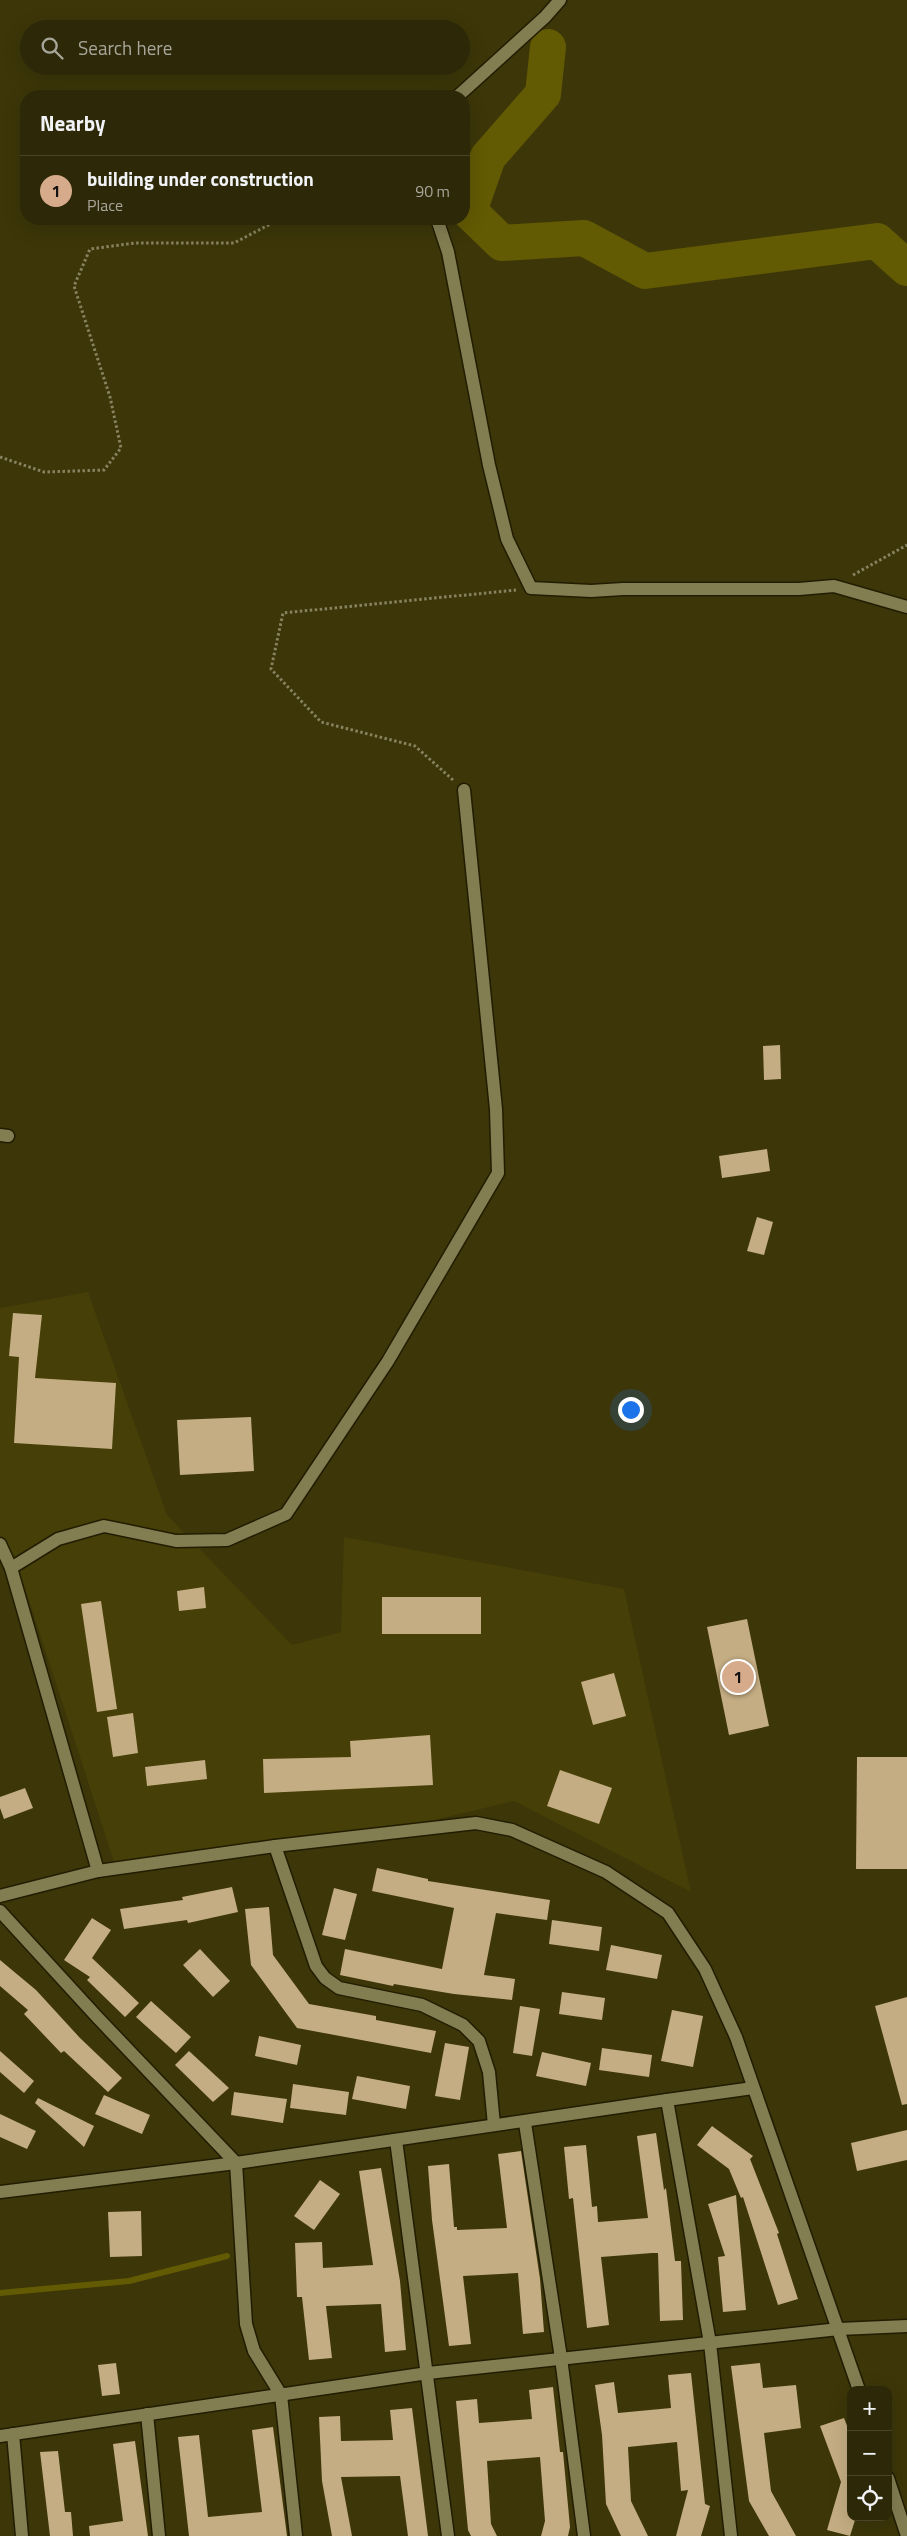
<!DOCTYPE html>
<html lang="en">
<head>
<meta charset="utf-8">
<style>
  :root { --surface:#2d2807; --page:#393415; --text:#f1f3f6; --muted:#a7a69b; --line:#484428; --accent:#d6ab8b }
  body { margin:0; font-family:"Titillium Web",sans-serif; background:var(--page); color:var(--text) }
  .controls { position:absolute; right:15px; bottom:15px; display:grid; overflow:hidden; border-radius:10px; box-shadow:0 5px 20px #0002 }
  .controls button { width:45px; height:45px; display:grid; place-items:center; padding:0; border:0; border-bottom:1px solid var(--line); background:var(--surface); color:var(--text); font:25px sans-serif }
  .you { position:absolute; left:630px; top:1409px; width:18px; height:18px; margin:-12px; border:4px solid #fff; border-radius:50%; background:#1a73e8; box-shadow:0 0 0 8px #1a73e833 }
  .badge { display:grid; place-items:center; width:32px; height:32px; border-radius:50%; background:var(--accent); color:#111; font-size:16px; font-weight:700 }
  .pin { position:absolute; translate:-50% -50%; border:2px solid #fff; box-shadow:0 1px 5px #0006 }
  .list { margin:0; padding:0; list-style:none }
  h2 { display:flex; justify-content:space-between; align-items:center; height:65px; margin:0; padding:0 20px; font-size:21px }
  h2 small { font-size:16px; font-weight:400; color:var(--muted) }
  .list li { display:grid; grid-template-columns:32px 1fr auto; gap:15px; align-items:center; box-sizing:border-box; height:70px; padding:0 20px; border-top:1px solid var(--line) }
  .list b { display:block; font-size:19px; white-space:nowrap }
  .list p { margin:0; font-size:16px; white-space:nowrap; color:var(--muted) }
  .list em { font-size:16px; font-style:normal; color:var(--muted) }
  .icon { flex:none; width:28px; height:28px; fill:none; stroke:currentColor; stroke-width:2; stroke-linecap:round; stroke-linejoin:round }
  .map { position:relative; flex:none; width:907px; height:2536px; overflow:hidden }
  .search { position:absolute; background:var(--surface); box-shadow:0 5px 20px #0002; left:20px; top:20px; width:450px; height:55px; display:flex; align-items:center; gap:12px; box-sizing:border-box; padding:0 18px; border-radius:28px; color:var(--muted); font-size:19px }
  .panel { position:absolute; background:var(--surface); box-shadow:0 5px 20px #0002; left:20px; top:90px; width:450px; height:135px; border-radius:20px }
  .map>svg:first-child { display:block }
  .built { fill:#463f07 }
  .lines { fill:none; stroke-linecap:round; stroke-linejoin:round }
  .stream { stroke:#635a04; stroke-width:6 }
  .river { stroke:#635a04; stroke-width:36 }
  .building { fill:#c4ad83 }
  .minor-casing { stroke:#221d00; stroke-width:15 }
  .tertiary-casing { stroke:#221d00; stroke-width:15 }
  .path { stroke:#878360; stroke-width:3; stroke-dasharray:2.5 2.5; stroke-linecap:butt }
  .minor { stroke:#837d52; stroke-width:12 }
  .tertiary { stroke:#837d52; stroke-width:12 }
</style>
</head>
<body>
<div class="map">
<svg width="907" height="2536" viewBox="0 0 907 2536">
  <rect width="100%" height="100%" fill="#3c3609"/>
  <path class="built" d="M88 1292 167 1515 292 1645 341 1632 344 1537 624 1589 691 1892 514 1801 396 1829 117 1871 22 1579 0 1541V1308Z"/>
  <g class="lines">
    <path class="stream" d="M0 2293 129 2281 227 2256"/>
    <path class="river" d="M548 47 543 94 488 157 469 211 502 243 584 238 645 271 877 241 907 268"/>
  </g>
  <g class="building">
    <path d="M780 1045 781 1079 764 1080 763 1046Z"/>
    <path d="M767 1149 770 1171 722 1178 719 1156Z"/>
    <path d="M757 1217 773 1222 764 1255 747 1251Z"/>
    <path d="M13 1313 42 1315 35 1378 116 1383 112 1449 14 1443 19 1357 9 1356Z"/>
    <path d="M251 1417 254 1471 180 1475 177 1420Z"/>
    <path d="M204 1587 206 1608 179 1611 177 1591Z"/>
    <rect x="382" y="1597" width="99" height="37"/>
    <path d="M101 1601 117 1709 97 1712 81 1604Z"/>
    <path d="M747 1619 769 1726 729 1735 707 1627Z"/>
    <path d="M614 1673 626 1716 593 1725 581 1682Z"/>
    <path d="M133 1713 138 1753 113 1757 107 1717Z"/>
    <path d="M430 1735 433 1785 264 1793 263 1759 351 1757 350 1741Z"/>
    <path d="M857 1757H907V1869H856Z"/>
    <path d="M205 1760 207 1779 147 1786 145 1767Z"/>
    <path d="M560 1770 612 1788 599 1824 547 1806Z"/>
    <path d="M25 1788 33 1808 4 1819 0 1808V1797Z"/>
    <path d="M377 1868 428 1879V1881L550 1900 547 1920 496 1913 484 1975 515 1979 512 2000 454 1994 394 1984 393 1986 340 1975 345 1949 442 1969 454 1908 372 1891Z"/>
    <path d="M232 1887 238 1912 188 1923 187 1920 124 1929 120 1909 183 1900 182 1897Z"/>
    <path d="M334 1888 357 1894 345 1940 322 1935Z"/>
    <path d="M269 1907 273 1955 309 2004 376 2016V2020L436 2031 431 2053 297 2028 251 1965 245 1909Z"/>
    <path d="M92 1918 111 1930 92 1958 139 2003 125 2017 87 1980 90 1977 64 1960Z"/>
    <path d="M552 1920 602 1927 599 1951 549 1944Z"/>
    <path d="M611 1945 662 1955 657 1979 606 1970Z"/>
    <path d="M200 1949 230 1981 213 1997 183 1965Z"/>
    <path d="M0 1960 36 1990 80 2038 122 2078 108 2092 64 2051 61 2053 24 2014 28 2010 0 1986Z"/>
    <path d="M562 1992 605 1998 602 2020 559 2014Z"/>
    <path d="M907 1997V2104L902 2105 875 2006Z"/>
    <path d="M151 2001 191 2037 176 2053 136 2017Z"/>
    <path d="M520 2006 540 2009 532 2056 513 2053Z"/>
    <path d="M672 2010 703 2016 693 2067 661 2061Z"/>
    <path d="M259 2036 301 2045 297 2065 255 2056Z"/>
    <path d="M445 2043 469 2047 460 2100 435 2096Z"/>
    <path d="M602 2048 652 2055 649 2077 599 2070Z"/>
    <path d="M0 2051 34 2081 24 2093 0 2072Z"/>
    <path d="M189 2051 229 2088 213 2102 175 2065Z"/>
    <path d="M542 2052 591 2063 586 2086 536 2076Z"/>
    <path d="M357 2076 410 2086 406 2109 352 2099Z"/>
    <path d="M293 2084 349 2092 346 2115 290 2108Z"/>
    <path d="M234 2092 287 2099 283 2123 231 2115Z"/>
    <path d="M104 2095 150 2115 142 2134 95 2114Z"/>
    <path d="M38 2098 94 2126 84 2147 35 2103Z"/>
    <path d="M0 2114 36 2131 27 2149 0 2137Z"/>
    <path d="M712 2126 753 2156 750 2159 779 2233 777 2234 798 2299 778 2305 743 2197 741 2198 729 2169 697 2145Z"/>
    <path d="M907 2130V2160L857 2171 851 2143Z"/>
    <path d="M656 2133 664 2190 666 2188 675 2261H681L683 2320 660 2321 658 2253H652L601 2257 609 2325 587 2328 573 2198 569 2199 564 2147 586 2145 592 2207 597 2206 598 2222 648 2218 637 2136Z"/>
    <path d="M521 2151 540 2279 544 2332 523 2334 518 2273 463 2276 471 2344 449 2346 432 2220 428 2166 449 2164 454 2227H457V2230L507 2228 498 2154Z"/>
    <path d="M381 2168 400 2281 406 2350 385 2352 381 2304 326 2306 332 2358 309 2360 302 2297H297L295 2243 322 2242 323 2268 373 2265 359 2171Z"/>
    <path d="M320 2180 340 2194 314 2230 294 2216Z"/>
    <path d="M736 2195 746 2310 723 2312 718 2257 725 2256 708 2204Z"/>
    <path d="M141 2211 142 2256 110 2257 108 2212Z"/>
    <path d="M116 2363 120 2394 102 2396 98 2365Z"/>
    <path d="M760 2363 763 2388 796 2385 801 2428 764 2433 771 2491 796 2536H769L749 2501 731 2366Z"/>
    <path d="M691 2373 705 2504 710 2506 701 2536H676L688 2490 681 2491 677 2442 628 2447 631 2501 648 2536H621L606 2504 602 2435 595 2385 614 2382 618 2413 671 2408 668 2375Z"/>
    <path d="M553 2387 560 2452H563L570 2527 568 2536H541L545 2521 540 2457 487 2461 491 2524 497 2536H471L468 2530 456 2401 477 2399 479 2423 532 2419 529 2390Z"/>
    <path d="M412 2408 428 2536H408L400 2476 341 2477 352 2536H332L322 2481 319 2417 340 2416 341 2441 393 2440 390 2410Z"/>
    <path d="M844 2418 851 2436V2517H856L850 2536 827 2530 841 2482 820 2426Z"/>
    <path d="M273 2427 287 2536H189L178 2437 199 2435 208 2517 262 2512 252 2430Z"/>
    <path d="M135 2441 148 2536H90L89 2526 123 2521 113 2444Z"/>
    <path d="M58 2451 65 2512H71L73 2536H50L40 2452Z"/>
  </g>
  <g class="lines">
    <g class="minor-casing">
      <g id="minor">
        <path d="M458 96 545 17 560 0"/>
        <path d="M437 219 448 252 489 465 507 539 531 588 591 591 623 589H799L834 586 907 607"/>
        <path d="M0 1135 8 1136"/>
        <path d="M0 1544 11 1568 98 1871"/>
        <path d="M11 1568 58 1539 104 1526 176 1541 227 1540 286 1514 388 1361 498 1173 496 1109 464 790"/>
        <path d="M275 1846 316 1966 325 1978 339 1988 422 2005 463 2025 479 2041 489 2072 494 2125"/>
        <path d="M0 1911 98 2018 236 2163 246 2324 254 2351 281 2395 296 2536"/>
        <path d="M525 2123 561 2358 584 2536"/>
        <path d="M396 2140 448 2536"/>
        <path d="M0 2192 236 2163 667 2100"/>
        <path d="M147 2414 159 2536"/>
        <path d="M13 2434 22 2536"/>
        <path d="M0 2436 428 2373 839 2329 907 2326"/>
        <path d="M731 2536 710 2343 667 2100 753 2088"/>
      </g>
    </g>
    <g class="tertiary-casing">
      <g id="tertiary">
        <path d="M0 1896 98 1871 275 1846 476 1823 512 1830 606 1872 668 1913 705 1969 736 2037 859 2390"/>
        <path d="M888 2478 907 2536"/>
      </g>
    </g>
    <g class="path">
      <path d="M0 457 44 472 104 470 121 448 110 397 74 286 90 249 135 243H234L280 219"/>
      <path d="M853 575 907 545"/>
      <path d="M453 780 415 746 321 722 271 669 283 613 516 590"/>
    </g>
    <use href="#minor" class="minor"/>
    <use href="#tertiary" class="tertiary"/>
  </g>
</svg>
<div class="controls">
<button>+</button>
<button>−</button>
<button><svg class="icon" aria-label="locate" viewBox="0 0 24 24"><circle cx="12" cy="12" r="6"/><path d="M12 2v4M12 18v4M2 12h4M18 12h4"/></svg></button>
</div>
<div class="you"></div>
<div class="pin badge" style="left:738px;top:1677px">1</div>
<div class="search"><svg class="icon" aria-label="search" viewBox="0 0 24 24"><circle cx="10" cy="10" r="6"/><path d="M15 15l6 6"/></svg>Search here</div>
<section class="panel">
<h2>Nearby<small></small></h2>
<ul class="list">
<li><span class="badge">1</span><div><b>building under construction</b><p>Place</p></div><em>90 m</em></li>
</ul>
</section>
</div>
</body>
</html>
